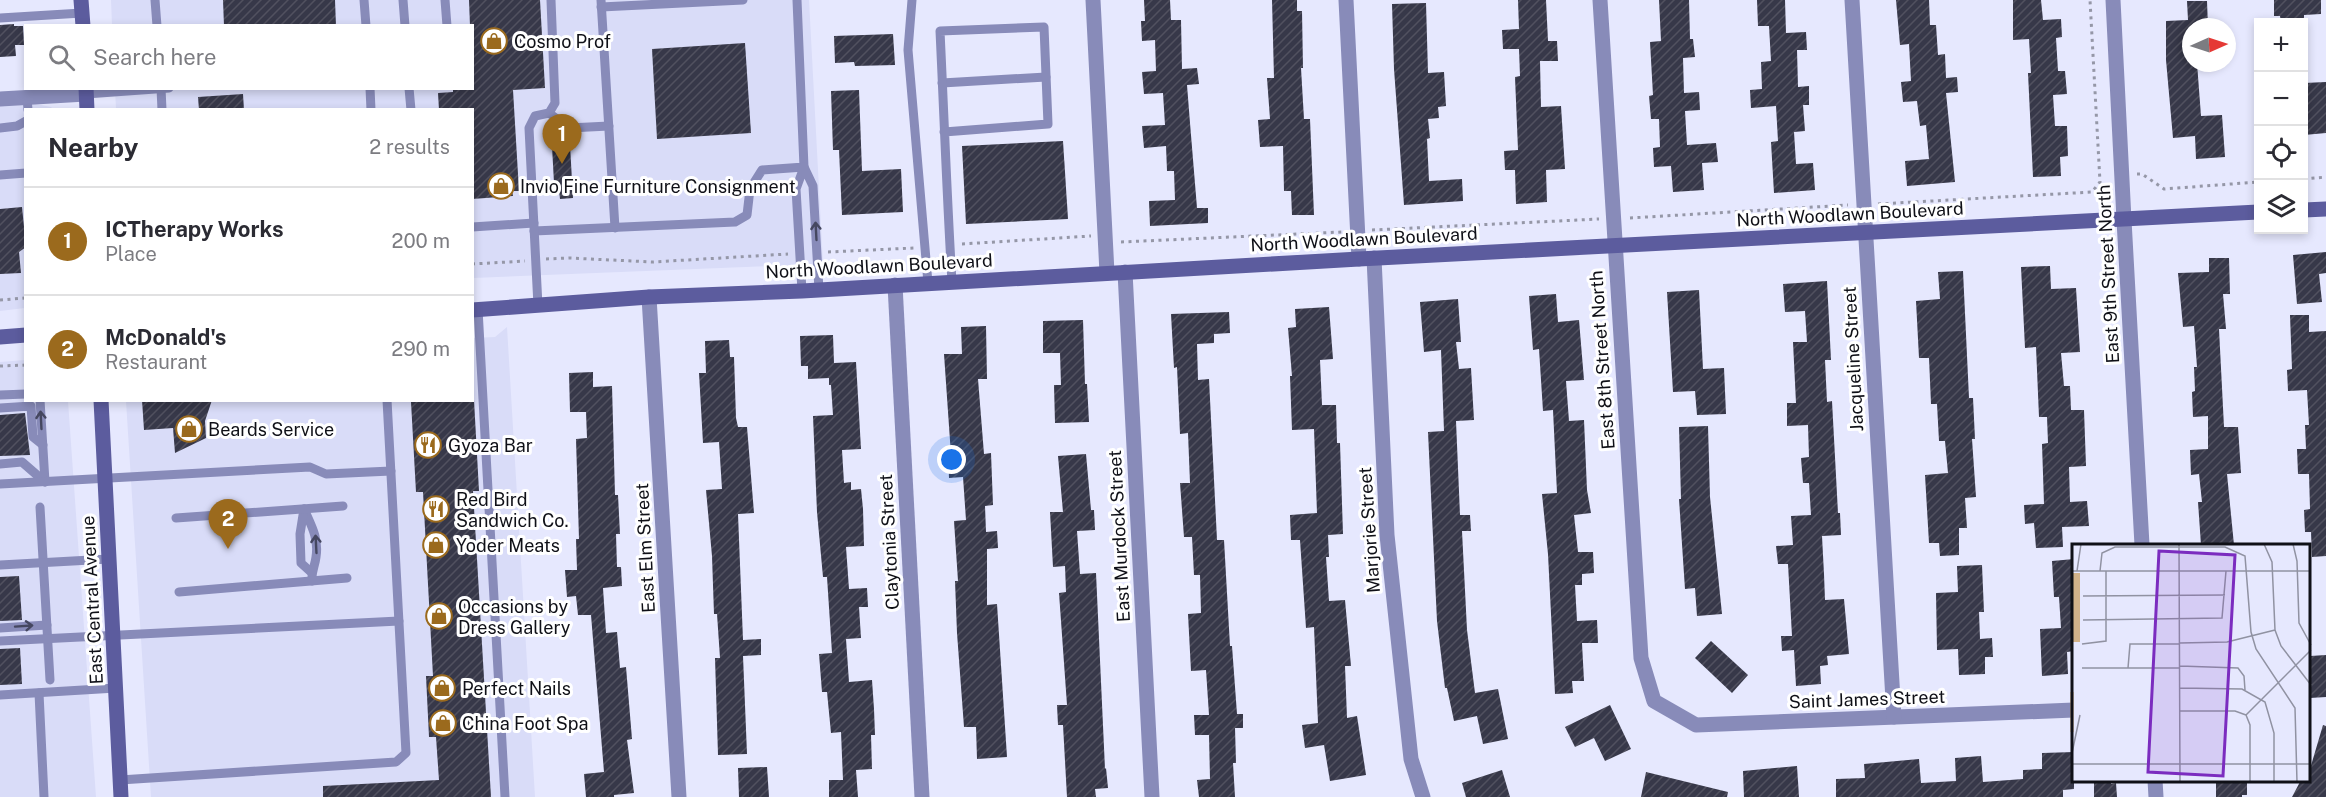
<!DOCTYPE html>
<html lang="en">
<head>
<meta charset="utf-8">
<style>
  :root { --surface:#fff; --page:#f2f2f3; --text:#2b2b33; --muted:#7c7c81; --line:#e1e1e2; --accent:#9b6a1d }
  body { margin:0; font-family:"Public Sans",sans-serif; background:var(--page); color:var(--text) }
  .controls { position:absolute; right:18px; top:18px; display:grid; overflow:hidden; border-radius:0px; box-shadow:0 3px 9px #0003 }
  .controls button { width:54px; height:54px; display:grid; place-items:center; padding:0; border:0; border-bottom:2px solid var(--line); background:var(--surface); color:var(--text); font:30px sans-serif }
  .compass { position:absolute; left:2182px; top:18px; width:54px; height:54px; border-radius:50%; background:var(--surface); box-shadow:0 3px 9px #0003; rotate:87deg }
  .you { position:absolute; left:952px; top:460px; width:21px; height:21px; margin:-15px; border:4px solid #fff; border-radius:50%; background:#1a73e8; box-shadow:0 0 0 9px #1a73e833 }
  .badge { display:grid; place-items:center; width:39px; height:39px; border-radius:50%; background:var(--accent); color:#fff; font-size:20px; font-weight:700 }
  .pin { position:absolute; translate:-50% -50px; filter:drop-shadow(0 2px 3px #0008) }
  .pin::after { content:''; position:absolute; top:32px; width:21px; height:18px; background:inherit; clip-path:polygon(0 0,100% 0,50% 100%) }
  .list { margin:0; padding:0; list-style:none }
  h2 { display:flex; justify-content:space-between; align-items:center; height:78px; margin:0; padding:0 24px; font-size:26px }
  h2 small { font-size:20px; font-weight:400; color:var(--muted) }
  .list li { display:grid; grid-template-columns:39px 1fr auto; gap:18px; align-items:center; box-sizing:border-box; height:108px; padding:0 24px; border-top:2px solid var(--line) }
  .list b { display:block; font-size:22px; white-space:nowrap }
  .list p { margin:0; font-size:20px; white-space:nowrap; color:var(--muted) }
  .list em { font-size:20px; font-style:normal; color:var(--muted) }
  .icon { flex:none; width:33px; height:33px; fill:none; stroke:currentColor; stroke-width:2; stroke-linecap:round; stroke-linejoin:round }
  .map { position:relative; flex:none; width:2326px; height:797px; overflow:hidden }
  .search { position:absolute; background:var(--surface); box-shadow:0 3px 9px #0003; left:24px; top:24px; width:450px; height:66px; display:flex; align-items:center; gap:15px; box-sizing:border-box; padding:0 21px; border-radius:0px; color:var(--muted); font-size:22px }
  .panel { position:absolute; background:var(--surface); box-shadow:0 3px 9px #0003; left:24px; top:108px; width:450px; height:294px; border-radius:0px }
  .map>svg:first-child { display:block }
  .built { fill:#d9dcf8 }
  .building { fill:url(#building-hatch) }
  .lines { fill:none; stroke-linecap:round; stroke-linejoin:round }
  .path { stroke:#9597a7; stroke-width:3; stroke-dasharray:3 4.5; stroke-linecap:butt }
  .service { stroke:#888bb9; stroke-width:9 }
  .minor { stroke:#888bb9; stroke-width:15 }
  .tertiary { stroke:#888bb9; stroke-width:15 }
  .secondary { stroke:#5c5c9e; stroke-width:15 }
  .oneway { stroke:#454760 }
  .labels { text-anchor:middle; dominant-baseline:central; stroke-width:6; stroke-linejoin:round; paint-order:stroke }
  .poi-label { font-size:18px; fill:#0f1017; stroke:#fff; text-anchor:start }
  .street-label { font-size:18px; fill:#0f1017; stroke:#fff }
  .inset-river { fill:none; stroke:#e1b478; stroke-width:3 }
  .inset-road { fill:none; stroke:#9092a2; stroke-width:1.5 }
  .view { fill:#7b2cbf; fill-opacity:0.15; stroke:#7b2cbf; stroke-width:3 }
  .inset-edge { fill:none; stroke:#0f1017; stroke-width:3 }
</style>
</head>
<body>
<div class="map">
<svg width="2326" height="797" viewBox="0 0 2326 797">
  <defs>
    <pattern id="building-hatch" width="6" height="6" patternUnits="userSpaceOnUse" patternTransform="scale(1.5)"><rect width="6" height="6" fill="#373849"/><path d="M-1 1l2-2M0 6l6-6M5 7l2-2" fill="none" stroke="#51515f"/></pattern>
  </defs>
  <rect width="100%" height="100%" fill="#e6e8fe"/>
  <g class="built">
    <path d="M111 0H809L823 264 473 278 472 110 116 109 115 89 472 88V26L112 25Z"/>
    <path d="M36 104 51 107 53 109 26 110 25 308 0 311V106Z"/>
    <path d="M507 327 535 797H151L126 401 472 400 473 338 495 337Z"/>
    <path d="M25 360 26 400 68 401 96 797H0V362Z"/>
  </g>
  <g class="building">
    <path d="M223 0H335L336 26H224Z"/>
    <path d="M469 0H540L545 88 513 90 519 191H512L513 196 472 199V110H439L438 93 453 92V88H472V26H470Z"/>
    <path d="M1144 0H1170L1171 20H1181L1182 69 1197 68 1199 84 1187 85 1190 123 1197 208H1208V223L1150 226 1149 201 1175 200 1174 171H1167L1166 146 1144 148 1142 126 1165 125 1163 93 1144 94 1142 72 1156 71 1155 40 1142 41 1141 21H1145Z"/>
    <path d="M1272 0H1297V11H1302L1303 68H1301L1304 119H1310L1314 215H1292L1291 191H1284L1283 146 1260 147 1258 120 1270 119 1267 78H1274Z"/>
    <path d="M1518 0H1546L1548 41H1557L1558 61H1540L1541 107 1561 106 1565 169 1546 170 1547 202 1516 204 1515 170H1505L1504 151 1518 150 1515 77 1520 76 1519 49H1503L1502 30 1519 29Z"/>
    <path d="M1659 0H1689L1690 39H1693L1695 57 1683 58 1684 93 1699 92 1700 110 1685 111 1687 145 1716 143 1718 162 1702 163 1704 190 1673 192 1671 166 1654 167 1653 148 1660 147 1659 119H1651L1649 96 1653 95 1650 42 1661 41Z"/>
    <path d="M1757 0H1785L1786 33 1806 32 1807 50H1797L1798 87 1809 86V105H1803L1805 131 1794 132 1796 164 1813 163 1815 190 1774 193 1771 142 1778 141 1776 106 1751 108 1750 90 1762 89 1761 62 1771 61 1769 26H1758Z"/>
    <path d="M1896 0H1929L1930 25H1936L1938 55 1945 54 1946 78 1957 77 1958 92 1946 93 1955 182 1907 186 1905 161 1929 159 1926 125 1920 126 1917 101 1903 102 1901 82 1911 81 1909 44 1900 45Z"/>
    <path d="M2013 0H2041L2043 20 2061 19 2062 37 2056 38 2058 71H2065L2067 94 2053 95 2055 126H2067L2068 156 2060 157 2061 176 2033 177 2028 73H2031L2029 39 2013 40Z"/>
    <path d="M2274 0H2321V14L2304 15V22H2281L2280 16H2274Z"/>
    <path d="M2187 1H2207L2208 27H2191V63H2197L2201 116 2222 115 2225 157 2196 159 2195 136 2173 138 2166 60V21L2188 20Z"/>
    <path d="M1426 3 1428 73 1444 72 1446 106 1438 107 1439 118 1428 119 1430 138 1427 139 1429 181 1462 179 1463 201 1404 205 1394 69 1392 4Z"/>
    <path d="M14 24V26H23L24 45H15L16 56 0 57V25Z"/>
    <path d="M893 34 895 65 855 66 854 62 835 63 834 36Z"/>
    <path d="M745 43 751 133 657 139 652 49Z"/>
    <path d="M2326 82V133L2304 135V83Z"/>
    <path d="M859 90 862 171 901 169 903 212 842 215 839 150H833L831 91Z"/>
    <path d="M243 94 244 110H199L198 97Z"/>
    <path d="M1063 141 1068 219 966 224 962 146Z"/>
    <path d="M570 145 573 198 560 199 558 183H554L552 146Z"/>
    <path d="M22 207 26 247 19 252 21 273 0 274V209Z"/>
    <path d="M2326 252V273L2319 274 2322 302 2297 304 2293 255Z"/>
    <path d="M2209 258H2229L2230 294H2223L2226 329H2219L2224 427H2238L2241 473 2227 474 2234 545H2201L2198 502H2202L2199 474 2191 475 2190 450 2208 449V416L2193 417 2192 392 2195 391 2194 367H2197L2194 326 2183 327 2178 273 2209 272Z"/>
    <path d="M2050 266 2051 289 2076 288 2080 352 2061 353 2064 386H2070L2071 410H2084L2086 466 2069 467 2070 502 2087 501 2089 526 2062 527 2063 547 2036 548 2034 523 2025 524 2024 505 2044 504 2042 444 2048 443 2047 417H2039L2036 347 2025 348 2021 267Z"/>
    <path d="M1963 271 1969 398H1973L1975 439H1972L1976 497 1965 498 1967 528H1959V555L1940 556 1939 543H1929L1925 475 1948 473 1945 441H1939L1937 404H1931L1929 358H1919L1916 301 1940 299 1938 272Z"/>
    <path d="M1827 281 1831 360H1825L1827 402 1832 401 1838 513H1840L1841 535 1822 536 1824 574 1825 600 1844 599 1849 654 1827 656 1828 665 1820 666 1821 684 1796 686 1794 650 1782 651 1781 636H1792L1788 564H1778L1776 546 1793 545 1791 516 1811 515 1809 483H1803L1801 458 1809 457 1808 425 1787 426V403H1796L1793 342H1807L1805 311 1785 312 1783 284Z"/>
    <path d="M1699 290 1703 369 1724 368 1726 414 1697 415 1695 391 1673 392 1667 292Z"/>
    <path d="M1556 294 1558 322 1579 320 1584 380 1566 381 1569 421 1584 420 1587 490 1591 513 1574 515 1578 552H1593L1594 573 1582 574V585H1575L1577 621 1597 620 1598 643H1582L1584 681H1572L1573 693 1555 694 1548 554 1542 494 1557 493 1553 410 1543 411 1539 349 1533 350 1529 296Z"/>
    <path d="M1458 299 1461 342H1456L1459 369 1471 368 1474 420 1456 421 1460 515H1470L1471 531H1462L1467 630 1475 693 1498 689 1508 739 1483 744 1477 716 1454 721 1447 688H1445L1437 621 1428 432 1444 431 1441 350 1424 352 1420 302Z"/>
    <path d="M1329 307 1333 359 1320 360 1322 405H1336L1337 443H1340L1343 534 1328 535 1329 557H1326L1329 601 1345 600 1351 666H1345L1347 718 1357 716 1366 775 1330 781 1324 745 1305 748 1302 725 1318 723 1314 627 1306 628 1300 540H1291L1290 515 1317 513 1314 429 1292 430 1290 376H1292L1288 328 1296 327 1295 309Z"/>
    <path d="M1229 312 1230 333 1214 334V343L1197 344 1198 380 1209 379 1217 540H1224L1230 646H1232L1237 714H1243V728H1235L1236 763H1233L1235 797H1199L1197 780 1210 779 1209 735H1195L1194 715H1209L1206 670 1191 671 1188 614 1201 613 1200 575H1194L1192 537H1184L1180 483H1190L1188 433 1180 434 1177 367 1174 368 1171 314Z"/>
    <path d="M2290 315H2309V332L2326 331V556L2312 557 2311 532H2305L2304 510 2310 509 2309 474H2298L2297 449H2306L2305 425H2309L2307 390 2288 391 2287 370 2292 369Z"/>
    <path d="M1083 320 1085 384H1087L1089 422 1055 423 1054 385H1061L1060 353H1043V321Z"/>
    <path d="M986 326 987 379H978L984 454 991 453 993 505 985 506 986 532 997 531 998 548 987 549V605L997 604 1007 757 977 759 976 727H964L957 633 955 581H958L954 521 966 520 963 477 949 478 948 455H951L944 354H962L961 327Z"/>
    <path d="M833 335 834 363 856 362 861 449 842 450 844 483 851 482V490L861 489 863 509 864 546 846 547 849 589 867 588 868 607H859L861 638 846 639 849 682 872 680 874 709 875 735H871L872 769 856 770 858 797H829V780H843L841 732 831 733 827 692H822L819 654 832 653 827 577H823L817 512 813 416 833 415 831 385H829V378L808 379V366H801L800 336Z"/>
    <path d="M729 340 730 357H734L736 418 738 427H747L754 513 738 514 743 640 761 639V655L743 656 747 754 718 755 715 658H720L717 614H714L712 556 706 490 722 489 719 442 703 443 699 373H706L705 341Z"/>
    <path d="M593 372V387L612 386 615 495H618L620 534H616L617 567H621L622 586 603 588 606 633 617 632 620 668 626 667 632 739 627 740 634 793 614 795V797H586L584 774 604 772 591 615H578L576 596 567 597 565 570H577L576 539H579L576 439 587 438 586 412H570L569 373Z"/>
    <path d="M142 400H212L205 421 206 438 175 453 173 428 144 430Z"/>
    <path d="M474 400 479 491H473L491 797H323V786L439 780 436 737H429L426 676H433L423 492H416L411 402Z"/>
    <path d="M25 413 30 455 0 456V415Z"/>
    <path d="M1708 426 1710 497 1722 614 1697 616 1695 588 1685 589 1679 499H1681L1679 427Z"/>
    <path d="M1086 454 1091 510H1094L1095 530 1077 531 1080 574 1096 573 1105 769 1106 768 1108 788 1095 789 1096 797H1067L1063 725H1058L1057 705H1067L1059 593 1066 592 1065 566 1053 567 1050 512H1063L1058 456Z"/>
    <path d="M2074 559V651L2067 652 2068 674 2042 676 2040 629 2061 628 2059 597H2054L2052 561Z"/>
    <path d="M1982 565 1984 612H1979L1980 639 1992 638 1993 657H1985V674L1959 675 1958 649 1937 650 1936 593 1958 592 1957 566Z"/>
    <path d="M19 576 22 620 0 621V577Z"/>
    <path d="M1711 641 1748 675 1732 693 1695 658Z"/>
    <path d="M20 648 22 684 0 685V649Z"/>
    <path d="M2326 655V697L2310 698V656Z"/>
    <path d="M1610 705 1631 749 1605 761 1594 738 1575 747 1565 727Z"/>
    <path d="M2323 725 2326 726V797H2292L2301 780H2310V769Z"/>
    <path d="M2074 752V789L2063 790V797H1836V779L1865 778 1864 764 1919 759 1921 783 1956 781 1955 758 1981 756 1983 782 2023 779V770L2042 769V753Z"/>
    <path d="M1797 766 1799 797H1744L1743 771Z"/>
    <path d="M767 767 769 797H739L738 768Z"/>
    <path d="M1502 770 1510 797H1466L1462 783Z"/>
    <path d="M1646 772 1728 792 1727 797H1641Z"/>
    <path d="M2094 780H2111V784L2116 783 2117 797H2094Z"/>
    <path d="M2216 780 2247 782V795H2242V797H2216Z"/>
  </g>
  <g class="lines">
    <g class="path">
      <path d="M2137 174H2142L2164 189 2258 182"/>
      <path d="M2304 179 2326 177"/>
      <path d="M1878 204 2092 192 2100 182 2090 0"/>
      <path d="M1630 218 1848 205"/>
      <path d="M1372 230 1599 219"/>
      <path d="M1121 242 1342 232"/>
      <path d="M962 244 1091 236"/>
      <path d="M828 252 914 248"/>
      <path d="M546 259 569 258 653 262 788 254"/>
      <path d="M472 264 525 261"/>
      <path d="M0 300 26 298"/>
      <path d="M0 366 26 365"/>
    </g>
    <g class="service">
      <path d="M155 0 157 26"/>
      <path d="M364 0 366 26"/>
      <path d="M403 0 405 26"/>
      <path d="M445 0 447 26"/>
      <path d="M601 0 615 228"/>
      <path d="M912 0 908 50 928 283"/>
      <path d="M601 7 743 0"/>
      <path d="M0 18 82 13"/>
      <path d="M942 83 1046 77"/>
      <path d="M161 88 162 110"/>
      <path d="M370 88 371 110"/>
      <path d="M409 88 411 110"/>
      <path d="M86 94 169 88"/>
      <path d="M27 97 28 110"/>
      <path d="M549 113 569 128 609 126"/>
      <path d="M0 128 17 126 26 121"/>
      <path d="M944 132 1048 124 1044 27 940 31C944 115 947 199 952 282"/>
      <path d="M0 175 26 173"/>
      <path d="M472 227 534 223"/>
      <path d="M534 231 735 222 747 215 750 189 762 170 804 167 797 0"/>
      <path d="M802 291 796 189 804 167 813 186 819 290"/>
      <path d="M538 306 529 128 535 116 549 113 555 103 551 0"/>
      <path d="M478 309 505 797"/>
      <path d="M0 395 26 394"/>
      <path d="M40 400 45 482"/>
      <path d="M0 408 31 406 33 437 43 445"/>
      <path d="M0 464 22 462 45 482"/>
      <path d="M0 484 310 467 326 474 391 471"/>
      <path d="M40 507 50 680"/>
      <path d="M304 509C311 525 319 538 316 557 315 566 311 572 312 581"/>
      <path d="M304 509 300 534 301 563 312 573"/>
      <path d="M176 518 343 506"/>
      <path d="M0 565 109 559"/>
      <path d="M179 592 347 578"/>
      <path d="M0 628 47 625"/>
      <path d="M0 641 399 621"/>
      <path d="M39 693 44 797"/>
      <path d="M0 695 116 688"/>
      <path d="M120 780 396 762 406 753 387 400"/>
    </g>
    <g class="minor">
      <path d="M1093 0 1107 273"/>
      <path d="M1346 0 1359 259"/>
      <path d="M1600 0 1641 658 1654 701 1696 725 2074 710"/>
      <path d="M1852 0 1894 717"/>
      <path d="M0 99 86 94"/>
      <path d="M2124 220 2142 545"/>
      <path d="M1374 258 1387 535 1411 759 1423 797"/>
      <path d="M1125 272 1152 797"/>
      <path d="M895 285 922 797"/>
      <path d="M649 297 679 797"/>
      <path d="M2155 780 2156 797"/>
    </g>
    <path class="tertiary" d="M2113 0 2124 220"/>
    <g class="secondary">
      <path d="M81 0 83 26"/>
      <path d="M86 88 87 110"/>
      <path d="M2304 210 2326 209"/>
      <path d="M472 310 649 297 802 291 1359 259 2258 212"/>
      <path d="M0 337 26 335"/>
      <path d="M101 400 121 797"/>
    </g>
  </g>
  <defs><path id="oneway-shaft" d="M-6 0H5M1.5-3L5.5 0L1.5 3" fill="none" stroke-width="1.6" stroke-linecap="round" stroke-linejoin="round" transform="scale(1.5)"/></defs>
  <g class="oneway">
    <use href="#oneway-shaft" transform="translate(816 231) rotate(-93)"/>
    <use href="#oneway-shaft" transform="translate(41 420) rotate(-93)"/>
    <use href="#oneway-shaft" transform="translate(316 544) rotate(-93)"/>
    <use href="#oneway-shaft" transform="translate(24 626) rotate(-4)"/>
  </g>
  <defs>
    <g id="shop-ring" transform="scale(1.35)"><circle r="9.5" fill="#fff" stroke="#9b6a1d" stroke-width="1.5"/><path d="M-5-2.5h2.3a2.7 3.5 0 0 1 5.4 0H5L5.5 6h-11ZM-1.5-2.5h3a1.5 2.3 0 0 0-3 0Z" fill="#9b6a1d"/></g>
    <g id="restaurant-ring" transform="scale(1.35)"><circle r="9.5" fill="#fff" stroke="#9b6a1d" stroke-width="1.5"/><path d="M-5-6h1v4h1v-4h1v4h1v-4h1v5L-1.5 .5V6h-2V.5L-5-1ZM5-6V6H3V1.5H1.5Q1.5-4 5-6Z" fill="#9b6a1d"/></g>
  </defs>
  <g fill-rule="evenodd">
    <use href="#shop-ring" x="494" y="41"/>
    <use href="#shop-ring" x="501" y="186"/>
    <use href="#shop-ring" x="189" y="429"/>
    <use href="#restaurant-ring" x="428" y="445"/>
    <use href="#restaurant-ring" x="436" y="509"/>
    <use href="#shop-ring" x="436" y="545"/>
    <use href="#shop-ring" x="439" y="616"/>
    <use href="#shop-ring" x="442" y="688"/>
    <use href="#shop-ring" x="443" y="723"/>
  </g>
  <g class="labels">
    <g class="poi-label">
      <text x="514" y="41">Cosmo Prof</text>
      <text x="520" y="186">Invio Fine Furniture Consignment</text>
      <text x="208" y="429">Beards Service</text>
      <text x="448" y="445">Gyoza Bar</text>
      <text x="456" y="499">Red Bird<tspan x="456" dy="21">Sandwich Co.</tspan></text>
      <text x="456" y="545">Yoder Meats</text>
      <text x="458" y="606">Occasions by<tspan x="458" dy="21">Dress Gallery</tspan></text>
      <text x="462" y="688">Perfect Nails</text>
      <text x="462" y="723">China Foot Spa</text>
    </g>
    <g class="street-label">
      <text transform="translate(1850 214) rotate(-3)">North Woodlawn Boulevard</text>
      <text transform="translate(1364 239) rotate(-3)">North Woodlawn Boulevard</text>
      <text transform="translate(879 266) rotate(-3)">North Woodlawn Boulevard</text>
      <text transform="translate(2108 274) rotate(-93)">East 9th Street North</text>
      <text transform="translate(1853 359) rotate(-93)">Jacqueline Street</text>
      <text transform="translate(1602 360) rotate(-94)">East 8th Street North</text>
      <text transform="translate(1369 530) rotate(-94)">Marjorie Street</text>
      <text transform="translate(1119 536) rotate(-93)">East Murdock Street</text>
      <text transform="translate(889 542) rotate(-93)">Claytonia Street</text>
      <text transform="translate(645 548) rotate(-93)">East Elm Street</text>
      <text transform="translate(92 600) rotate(-93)">East Central Avenue</text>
      <text transform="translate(1867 699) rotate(-2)">Saint James Street</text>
    </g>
  </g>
  <g transform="translate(2072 544)">
    <rect width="238" height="238" fill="#e6e8fe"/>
    <path d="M0 29H8V98H0Z" fill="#d1b289"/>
    <path class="inset-river" d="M0 148V188"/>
    <path class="inset-road" d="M107 0 108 238M192 0 200 18 203 86 209 102 239 141M221 0 225 17 227 79 239 101M0 27H239M5 27 9 0M28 27 30 9 43 3H153L173 12 179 88 184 105 223 164 225 238M11 52 153 51M11 76 150 74 154 27M108 99 155 98 203 86M10 100 34 97V27M108 122 166 124 172 132 173 146M10 124H107M56 124 58 100H107M108 144 170 145 193 158 202 189V238M107 167H163L174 171M174 171 239 106M174 171 178 181V238M0 209 8 171M0 220H239"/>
    <path class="view" d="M87 7 163 11 151 232 76 228Z"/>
    <rect width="238" height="238" class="inset-edge"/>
  </g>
</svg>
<div class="controls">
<button>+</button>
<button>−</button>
<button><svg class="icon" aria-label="locate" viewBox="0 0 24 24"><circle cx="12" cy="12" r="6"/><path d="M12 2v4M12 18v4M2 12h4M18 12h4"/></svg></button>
<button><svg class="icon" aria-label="layers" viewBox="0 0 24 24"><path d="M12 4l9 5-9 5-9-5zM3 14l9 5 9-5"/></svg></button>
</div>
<svg class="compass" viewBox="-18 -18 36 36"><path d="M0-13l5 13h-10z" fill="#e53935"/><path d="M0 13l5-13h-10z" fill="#7c7c81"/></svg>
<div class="you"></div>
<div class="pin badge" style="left:562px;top:164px">1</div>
<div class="pin badge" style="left:228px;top:549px">2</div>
<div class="search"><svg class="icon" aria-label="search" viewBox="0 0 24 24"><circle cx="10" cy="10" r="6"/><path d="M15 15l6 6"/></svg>Search here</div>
<section class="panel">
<h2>Nearby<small>2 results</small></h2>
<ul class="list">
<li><span class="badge">1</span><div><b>ICTherapy Works</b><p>Place</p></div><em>200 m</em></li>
<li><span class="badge">2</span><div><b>McDonald's</b><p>Restaurant</p></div><em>290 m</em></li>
</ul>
</section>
</div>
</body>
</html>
